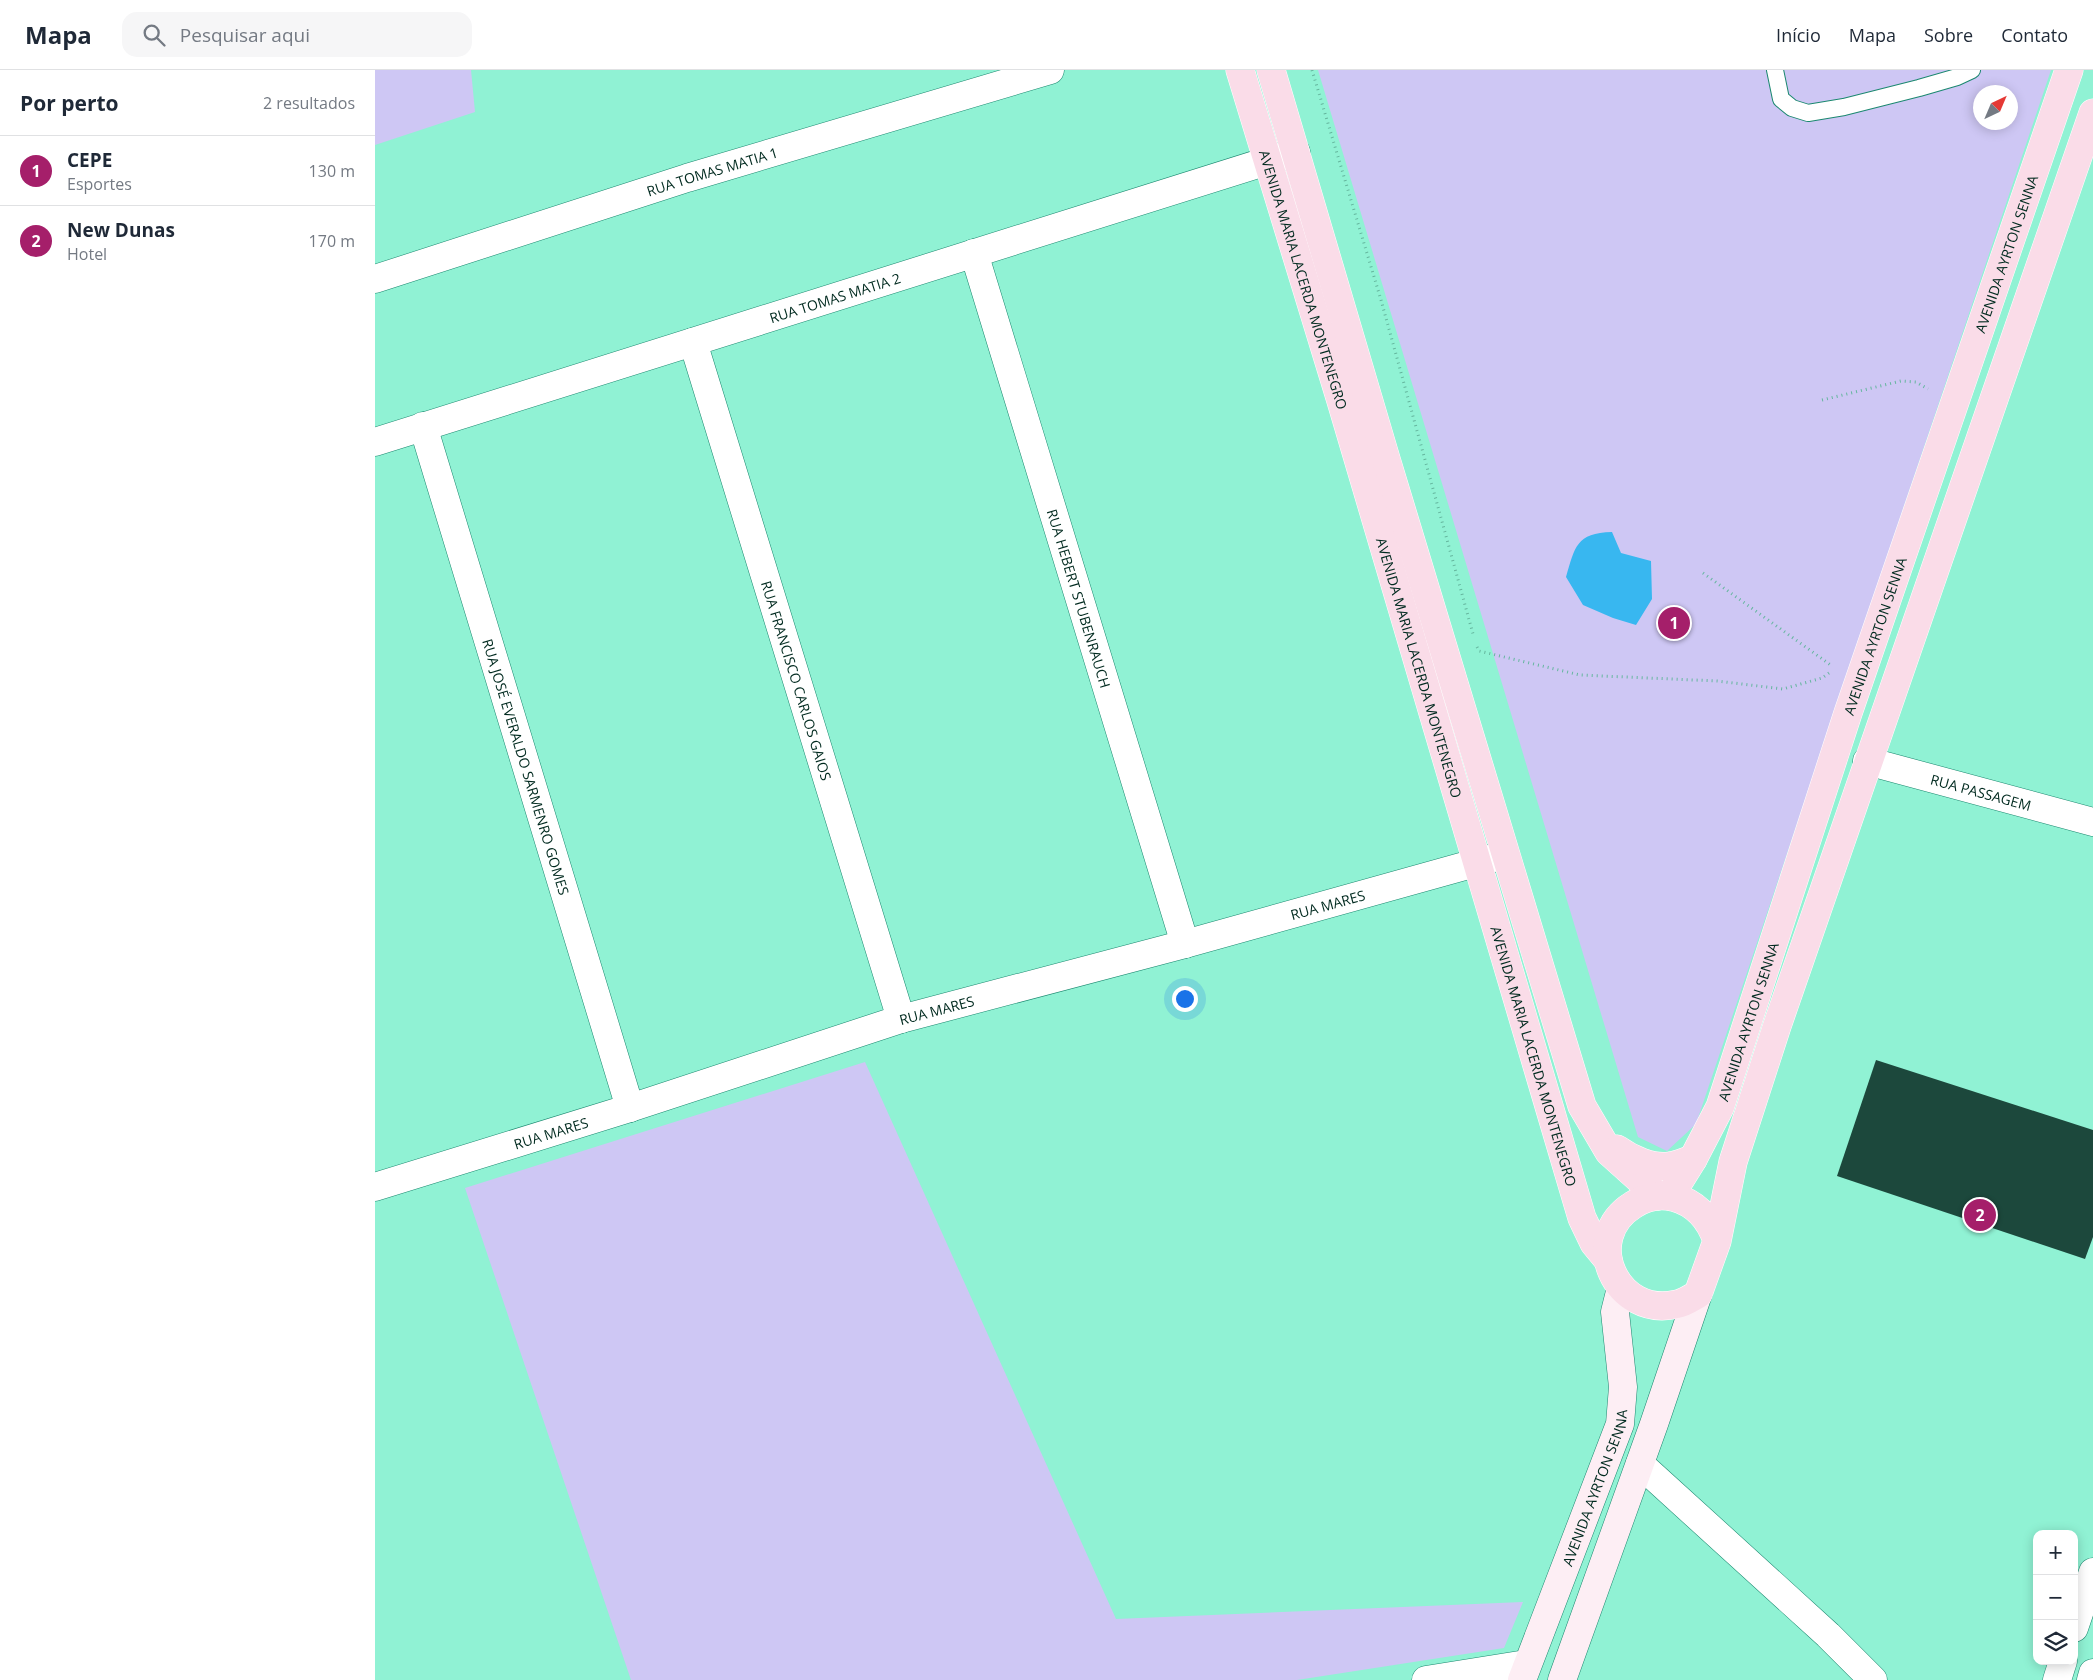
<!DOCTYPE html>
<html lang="pt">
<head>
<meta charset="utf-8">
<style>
  :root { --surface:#fff; --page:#f6f6f7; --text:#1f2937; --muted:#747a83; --line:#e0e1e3; --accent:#a51f6a }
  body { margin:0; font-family:"Open Sans",sans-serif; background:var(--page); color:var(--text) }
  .controls { position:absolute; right:15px; bottom:15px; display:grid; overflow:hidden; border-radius:10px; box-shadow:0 2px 12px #0003 }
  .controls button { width:45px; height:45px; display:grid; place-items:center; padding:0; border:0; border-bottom:1px solid var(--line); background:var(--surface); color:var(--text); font:25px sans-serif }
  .compass { position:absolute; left:1598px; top:15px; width:45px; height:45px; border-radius:50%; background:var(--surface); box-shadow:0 2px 12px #0003; rotate:44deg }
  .you { position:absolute; left:809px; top:928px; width:18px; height:18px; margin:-12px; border:4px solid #fff; border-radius:50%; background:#1a73e8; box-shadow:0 0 0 8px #1a73e833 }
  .badge { display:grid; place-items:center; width:32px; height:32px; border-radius:50%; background:var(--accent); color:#fff; font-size:16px; font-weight:700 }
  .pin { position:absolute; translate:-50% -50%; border:2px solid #fff; box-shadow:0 1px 5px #0006 }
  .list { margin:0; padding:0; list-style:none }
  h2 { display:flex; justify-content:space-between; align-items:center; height:65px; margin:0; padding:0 20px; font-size:21px }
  h2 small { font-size:16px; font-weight:400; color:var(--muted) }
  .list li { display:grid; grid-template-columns:32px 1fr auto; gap:15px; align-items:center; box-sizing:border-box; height:70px; padding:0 20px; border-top:1px solid var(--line) }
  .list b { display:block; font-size:19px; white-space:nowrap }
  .list p { margin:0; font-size:16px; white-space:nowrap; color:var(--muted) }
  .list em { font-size:16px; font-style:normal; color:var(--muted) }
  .icon { flex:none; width:28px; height:28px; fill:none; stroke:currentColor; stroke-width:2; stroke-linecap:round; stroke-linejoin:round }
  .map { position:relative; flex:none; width:1718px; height:1610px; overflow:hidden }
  header { display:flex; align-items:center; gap:30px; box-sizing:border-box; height:70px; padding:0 25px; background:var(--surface); border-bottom:1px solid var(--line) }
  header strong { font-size:24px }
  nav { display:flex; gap:28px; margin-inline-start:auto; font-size:18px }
  .search { width:350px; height:45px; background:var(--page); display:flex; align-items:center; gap:12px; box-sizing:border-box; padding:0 18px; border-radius:15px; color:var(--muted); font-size:19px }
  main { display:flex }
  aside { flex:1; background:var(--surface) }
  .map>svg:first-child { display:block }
  .green { fill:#cec7f4; fill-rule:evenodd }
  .water { fill:#38b7f0 }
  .building { fill:#1c483c }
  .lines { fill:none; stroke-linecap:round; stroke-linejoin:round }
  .lane-casing { stroke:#1a886f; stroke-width:18 }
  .street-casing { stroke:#1a886f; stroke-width:29 }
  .secondary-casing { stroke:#1a886f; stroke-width:29 }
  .primary-casing { stroke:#fff; stroke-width:29 }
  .path { stroke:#65b69e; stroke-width:3; stroke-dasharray:1 4; stroke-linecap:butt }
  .lane { stroke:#fff; stroke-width:16 }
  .street { stroke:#fff; stroke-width:28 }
  .secondary { stroke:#fdeef4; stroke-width:28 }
  .primary { stroke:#fadce8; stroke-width:28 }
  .labels { text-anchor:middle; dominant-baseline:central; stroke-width:5; stroke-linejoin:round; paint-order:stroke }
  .street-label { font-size:14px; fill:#002a1f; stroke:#f6fffb }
</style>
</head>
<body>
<header>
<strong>Mapa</strong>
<div class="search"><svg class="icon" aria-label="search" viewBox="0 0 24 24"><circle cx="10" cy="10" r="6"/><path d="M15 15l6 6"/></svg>Pesquisar aqui</div>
<nav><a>Início</a><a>Mapa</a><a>Sobre</a><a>Contato</a></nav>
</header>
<main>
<aside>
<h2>Por perto<small>2 resultados</small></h2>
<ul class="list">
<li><span class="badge">1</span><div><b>CEPE</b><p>Esportes</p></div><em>130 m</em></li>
<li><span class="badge">2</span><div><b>New Dunas</b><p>Hotel</p></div><em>170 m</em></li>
</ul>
</aside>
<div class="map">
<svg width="1718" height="1610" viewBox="0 0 1718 1610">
  <rect width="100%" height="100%" fill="#90f2d4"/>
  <g class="green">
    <path d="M0 0H96L100 42 0 75Z"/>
    <path d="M943 0H1676L1321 1054 1292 1081 1263 1067ZM1606 22H1636V52H1606Z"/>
    <path d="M490 992 741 1549 1148 1532 1129 1578 922 1610H256L90 1118Z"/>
  </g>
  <path class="water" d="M1237 462 1246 483 1276 491 1277 529 1261 555 1238 548 1208 535 1191 507C1200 477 1201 463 1237 462Z"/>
  <path class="building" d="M1501 990 1718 1060V1167L1710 1189 1462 1106Z"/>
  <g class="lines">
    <g class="lane-casing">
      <path id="lane" d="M1400 0 1406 29 1417 38 1433 43 1469 37 1544 18 1582 7 1597 0"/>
    </g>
    <g class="street-casing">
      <g id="street">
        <path id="s1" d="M599 183 810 874"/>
        <path id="s2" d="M0 209 312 108 675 0"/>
        <path id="s3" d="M318 272 526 949"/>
        <path id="s4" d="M48 356 255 1038"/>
        <path id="s5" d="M0 372 921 82"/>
        <path id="s6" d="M1492 691 1718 752"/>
        <path id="s7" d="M0 1117 255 1038 526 949 810 874 1129 785"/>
        <path d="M1265 1394 1453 1565 1498 1610"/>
        <path d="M1699 1558 1718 1502"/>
        <path d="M1051 1610 1151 1594"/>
        <path d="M1682 1610 1688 1591"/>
        <path d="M1716 1610 1718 1603"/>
      </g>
    </g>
    <g class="secondary-casing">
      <g id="secondary">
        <path id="s8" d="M1147 1610 1245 1354 1248 1317 1240 1242 1246 1218"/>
        <path d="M1187 1610 1279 1354 1323 1224"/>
      </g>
    </g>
    <g class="primary-casing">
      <g id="primary">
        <path id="s9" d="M865 0 966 331 1207 1148 1219 1173 1233 1190"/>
        <path d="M896 0 1011 389 1207 1036 1234 1082 1283 1126"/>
        <path d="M1242 1079C1256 1089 1277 1099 1295 1096 1303 1095 1311 1091 1318 1089"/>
        <path id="s10" d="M1295 1126 1318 1089 1345 1037 1473 643 1694 0"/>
        <path d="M1342 1171C1335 1149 1321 1133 1298 1127 1285 1124 1270 1127 1258 1135 1205 1168 1241 1249 1302 1234 1309 1233 1316 1228 1323 1224L1342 1171 1358 1092 1402 956 1718 43"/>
      </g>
    </g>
    <g class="path">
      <path d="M937 0 1006 230 1098 564"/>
      <path d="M1447 330 1526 311 1541 312 1553 319"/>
      <path d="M1328 503 1457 596"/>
      <path d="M1102 577 1104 581 1205 605 1342 611 1408 619 1447 608 1454 603"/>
    </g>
    <use href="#lane" class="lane"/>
    <use href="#street" class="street"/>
    <use href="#secondary" class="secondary"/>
    <use href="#primary" class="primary"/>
  </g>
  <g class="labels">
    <g class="street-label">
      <text stroke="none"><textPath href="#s2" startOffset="354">RUA TOMAS MATIA 1</textPath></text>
      <text stroke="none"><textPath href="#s10" startOffset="1002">AVENIDA AYRTON SENNA</textPath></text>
      <text stroke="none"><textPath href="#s9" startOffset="219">AVENIDA MARIA LACERDA MONTENEGRO</textPath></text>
      <text stroke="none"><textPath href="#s5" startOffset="482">RUA TOMAS MATIA 2</textPath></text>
      <text stroke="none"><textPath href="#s1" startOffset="361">RUA HEBERT STUBENRAUCH</textPath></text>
      <text stroke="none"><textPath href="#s10" startOffset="598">AVENIDA AYRTON SENNA</textPath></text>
      <text stroke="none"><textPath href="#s9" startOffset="624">AVENIDA MARIA LACERDA MONTENEGRO</textPath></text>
      <text stroke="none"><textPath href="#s3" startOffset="354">RUA FRANCISCO CARLOS GAIOS</textPath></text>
      <text stroke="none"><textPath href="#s4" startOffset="356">RUA JOSÉ EVERALDO SARMENRO GOMES</textPath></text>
      <text stroke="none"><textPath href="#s6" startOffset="118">RUA PASSAGEM</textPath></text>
      <text stroke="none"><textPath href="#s7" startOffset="994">RUA MARES</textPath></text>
      <text stroke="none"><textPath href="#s7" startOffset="589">RUA MARES</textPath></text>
      <text stroke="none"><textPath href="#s10" startOffset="192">AVENIDA AYRTON SENNA</textPath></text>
      <text stroke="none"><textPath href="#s9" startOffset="1029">AVENIDA MARIA LACERDA MONTENEGRO</textPath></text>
      <text stroke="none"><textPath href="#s7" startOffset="184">RUA MARES</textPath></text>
      <text stroke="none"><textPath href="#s8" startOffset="206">AVENIDA AYRTON SENNA</textPath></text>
    </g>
  </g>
</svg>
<div class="controls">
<button>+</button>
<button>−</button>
<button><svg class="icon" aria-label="layers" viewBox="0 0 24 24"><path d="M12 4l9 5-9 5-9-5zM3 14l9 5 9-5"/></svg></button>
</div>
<svg class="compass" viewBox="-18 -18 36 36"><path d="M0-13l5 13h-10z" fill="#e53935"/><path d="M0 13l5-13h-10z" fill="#747a83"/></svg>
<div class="you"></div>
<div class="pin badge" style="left:1299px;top:553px">1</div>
<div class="pin badge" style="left:1605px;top:1145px">2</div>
</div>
</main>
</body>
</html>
